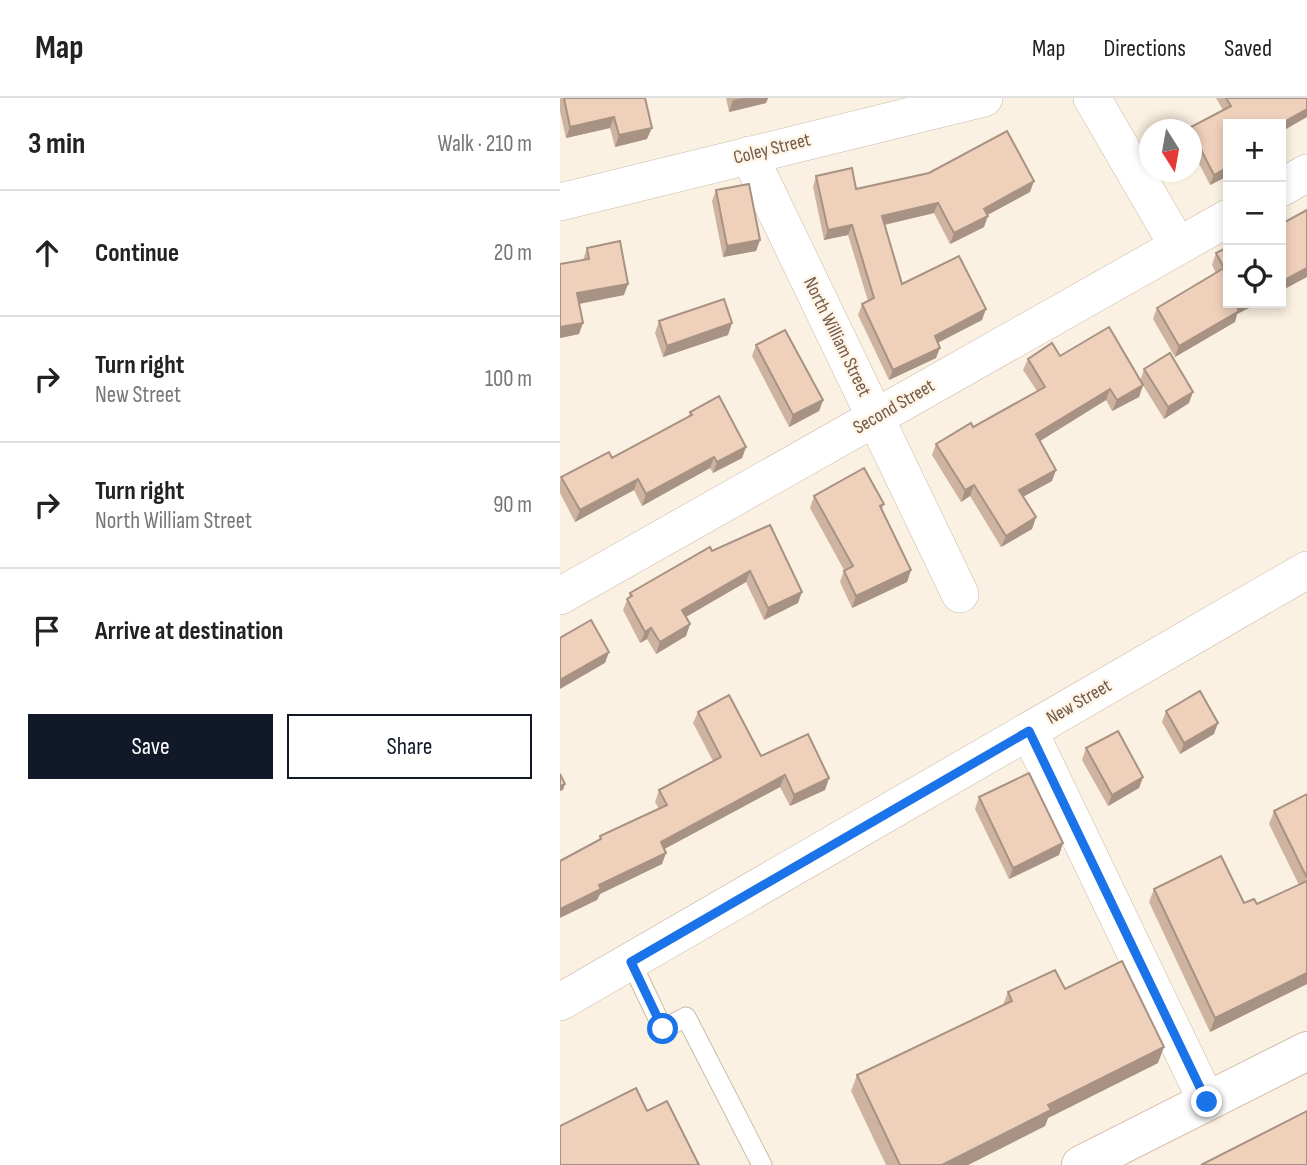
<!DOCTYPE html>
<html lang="en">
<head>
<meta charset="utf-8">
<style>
  :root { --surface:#fff; --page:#f6f6f6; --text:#222; --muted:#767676; --line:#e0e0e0; --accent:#111827 }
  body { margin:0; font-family:"Sofia Sans Condensed",sans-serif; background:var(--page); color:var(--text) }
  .controls { position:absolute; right:21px; top:21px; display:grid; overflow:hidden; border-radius:0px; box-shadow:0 4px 10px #0003 }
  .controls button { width:63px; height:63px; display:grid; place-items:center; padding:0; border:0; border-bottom:2px solid var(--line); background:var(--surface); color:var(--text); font:35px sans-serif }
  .compass { position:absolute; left:579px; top:21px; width:63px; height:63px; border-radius:50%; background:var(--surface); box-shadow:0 4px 10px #0003; rotate:169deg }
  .stop { position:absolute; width:21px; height:21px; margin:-16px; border:5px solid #1a73e8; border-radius:50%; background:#fff }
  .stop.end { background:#1a73e8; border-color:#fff; box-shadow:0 2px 7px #0008 }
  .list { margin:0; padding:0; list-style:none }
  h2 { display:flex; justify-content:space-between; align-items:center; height:91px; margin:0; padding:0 28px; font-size:30px }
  h2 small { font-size:23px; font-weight:400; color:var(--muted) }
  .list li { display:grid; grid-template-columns:46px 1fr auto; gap:21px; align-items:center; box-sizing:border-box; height:126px; padding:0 28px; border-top:2px solid var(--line) }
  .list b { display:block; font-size:26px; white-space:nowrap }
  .list p { margin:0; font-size:23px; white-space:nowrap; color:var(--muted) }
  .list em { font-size:23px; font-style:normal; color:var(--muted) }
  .actions { display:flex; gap:14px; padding:21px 28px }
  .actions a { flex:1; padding:16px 0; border:2px solid var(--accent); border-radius:0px; text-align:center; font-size:24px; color:var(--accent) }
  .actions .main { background:var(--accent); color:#fff }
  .icon { flex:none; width:38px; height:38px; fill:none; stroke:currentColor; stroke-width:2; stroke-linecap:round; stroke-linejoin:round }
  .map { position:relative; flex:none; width:747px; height:1067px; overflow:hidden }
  header { display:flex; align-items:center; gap:42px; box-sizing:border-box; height:98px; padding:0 35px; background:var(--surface); border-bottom:2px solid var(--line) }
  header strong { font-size:33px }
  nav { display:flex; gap:38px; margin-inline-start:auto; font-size:24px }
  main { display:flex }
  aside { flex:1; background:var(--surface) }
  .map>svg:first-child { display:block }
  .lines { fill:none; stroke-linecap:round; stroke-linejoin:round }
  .service-casing { stroke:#cbb9a9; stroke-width:21 }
  .minor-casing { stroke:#cbb9a9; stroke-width:38 }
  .secondary-casing { stroke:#d0bba9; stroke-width:40 }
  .service { stroke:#fff; stroke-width:19 }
  .minor { stroke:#fff; stroke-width:37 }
  .secondary { stroke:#fff; stroke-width:38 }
  .wall { fill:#ceb3a1 }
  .shaded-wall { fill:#a79283 }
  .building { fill:#efd0bb; stroke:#a79283; stroke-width:2 }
  .route { stroke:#1a73e8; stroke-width:9 }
  .labels { text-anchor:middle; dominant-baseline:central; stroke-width:5; stroke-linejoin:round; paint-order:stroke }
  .street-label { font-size:19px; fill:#71584a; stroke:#fef5e7 }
</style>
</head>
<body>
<header>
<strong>Map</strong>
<nav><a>Map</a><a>Directions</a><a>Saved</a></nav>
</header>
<main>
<aside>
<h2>3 min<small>Walk · 210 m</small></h2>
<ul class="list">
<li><svg class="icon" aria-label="ahead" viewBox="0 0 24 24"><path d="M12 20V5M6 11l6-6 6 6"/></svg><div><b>Continue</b></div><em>20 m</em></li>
<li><svg class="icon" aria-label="right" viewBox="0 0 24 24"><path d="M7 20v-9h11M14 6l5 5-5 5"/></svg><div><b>Turn right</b><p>New Street</p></div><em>100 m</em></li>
<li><svg class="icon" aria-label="right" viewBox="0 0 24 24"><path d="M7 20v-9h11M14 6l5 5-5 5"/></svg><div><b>Turn right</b><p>North William Street</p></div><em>90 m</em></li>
<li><svg class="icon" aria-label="arrive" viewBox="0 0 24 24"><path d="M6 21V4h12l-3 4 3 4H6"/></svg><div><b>Arrive at destination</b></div></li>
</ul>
<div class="actions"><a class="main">Save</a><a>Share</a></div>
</aside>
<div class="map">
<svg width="747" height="1067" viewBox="0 0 747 1067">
  <rect width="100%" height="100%" fill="#fbf1e2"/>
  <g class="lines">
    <g class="service-casing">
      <path id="service" d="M71 864 103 931 126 919 202 1067"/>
    </g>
    <g class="minor-casing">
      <g id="minor">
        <path d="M532 0 618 148"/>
        <path d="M189 57 400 496"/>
        <path d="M721 90 747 75"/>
        <path d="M0 104 424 0"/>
        <path d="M0 498 668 120"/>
        <path d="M469 633 647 1004"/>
        <path d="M0 904 747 472"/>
      </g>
    </g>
    <g class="secondary-casing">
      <path id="secondary" d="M521 1067 747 953"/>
    </g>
    <use href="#service" class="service"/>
    <use href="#minor" class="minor"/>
    <use href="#secondary" class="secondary"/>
  </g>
  <g class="wall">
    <path d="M0 0H85L87 41 55 49 50 30 6 40 0 13Z"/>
    <path d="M166 0H208L206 5 169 14Z"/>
    <path d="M656 0H747L668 26V78L650 87 632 52V32H629V30L663 12Z"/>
    <path d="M256 78 296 91 470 94 427 117 424 129 390 146 374 115 325 127 342 186 422 222 378 245 376 260 329 282 298 217 302 206 308 203 288 137 264 142 253 89Z"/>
    <path d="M156 92 200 142 196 153 163 159 152 103Z"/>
    <path d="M668 149V205H699L677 216 675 224 615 259 593 221 597 210 656 175 652 167 656 155Z"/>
    <path d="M27 150 64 197 19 206V236L0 240V166L23 162Z"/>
    <path d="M99 223 172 225 168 237 103 259 95 235Z"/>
    <path d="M196 247 263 302 259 313 229 329 192 258Z"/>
    <path d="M500 258 580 283 584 271 629 305 604 321 581 284 583 287 579 299 552 313 546 302 480 343 492 383 463 399 476 419 472 431 441 449 410 398 401 404 372 357 376 346 413 329 477 293 463 272 468 261Z"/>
    <path d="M130 314 186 349 182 360 153 375 150 370 82 408 74 392 15 424 0 395V383L1 379 52 360 128 319Z"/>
    <path d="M254 398 324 406 322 411 351 472 347 484 292 510 280 484 284 472 250 410Z"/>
    <path d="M210 427 238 505 204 522 186 484 126 519 130 526 126 538 96 556 87 541 80 545 63 512 70 495 152 453Z"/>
    <path d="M606 613 654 636 620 656 602 624Z"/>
    <path d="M138 614 201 658 269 680 265 692 230 708 220 689 104 751 102 766 40 796 37 802 39 743 40 738 99 711 95 704 99 692 153 663 133 625Z"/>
    <path d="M526 650 583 679 579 690 548 708 522 662Z"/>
    <path d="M747 696V886L650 934 589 804 594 791 697 806 739 787 709 726 714 713Z"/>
    <path d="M419 699 503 745 499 757 449 781 415 711Z"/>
    <path d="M505 891 598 965 488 1020 485 1028 408 1067H326L291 993 297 977 443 907 448 894Z"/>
  </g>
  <g class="shaded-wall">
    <path d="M184 0H208L206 5 169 14 173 2Z"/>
    <path d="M747 11V19L721 34V26Z"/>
    <path d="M54 19 50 30 6 40 10 29Z"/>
    <path d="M92 30 87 41 55 49 59 37Z"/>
    <path d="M668 69V78L650 87 654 77Z"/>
    <path d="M474 83 470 94 420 121 424 111Z"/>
    <path d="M378 105 374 115 318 128 322 118Z"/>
    <path d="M428 118 424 129 390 146 394 135Z"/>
    <path d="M292 127 288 137 264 142 268 132Z"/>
    <path d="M200 142 196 153 163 159 167 148Z"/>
    <path d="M747 170V179L721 193V184Z"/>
    <path d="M68 186 64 197 13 207 17 195Z"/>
    <path d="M682 205H699L677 216 675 224 615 259 619 248Z"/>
    <path d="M426 211 422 222 371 248 375 238Z"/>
    <path d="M23 225 19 236 0 240V229Z"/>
    <path d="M172 225 168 237 103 259 107 248Z"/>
    <path d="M380 250 376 260 329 282 333 272Z"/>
    <path d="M583 287 579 299 552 313 557 302Z"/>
    <path d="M550 291 546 302 472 348 476 336Z"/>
    <path d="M633 294 629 305 604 321 608 309Z"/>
    <path d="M263 302 259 313 229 329 233 317Z"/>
    <path d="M186 349 182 360 153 375 157 364Z"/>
    <path d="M154 359 150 370 82 408 86 396Z"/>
    <path d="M496 372 492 383 455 403 459 392Z"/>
    <path d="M78 381 74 392 15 424 20 412Z"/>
    <path d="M414 387 410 398 401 404 405 392Z"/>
    <path d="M476 419 472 431 441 449 446 438Z"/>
    <path d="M351 472 347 484 292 510 296 498Z"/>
    <path d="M190 473 186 484 117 524 122 512Z"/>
    <path d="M242 494 238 505 204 522 208 510Z"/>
    <path d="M130 526 126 538 96 556 100 544Z"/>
    <path d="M91 530 87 541 80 545 85 534Z"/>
    <path d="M49 554 45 565 0 591V582Z"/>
    <path d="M658 625 654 636 620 656 624 645Z"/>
    <path d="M225 677 220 689 97 755 101 744Z"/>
    <path d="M583 679 579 690 548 708 552 697Z"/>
    <path d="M269 680 265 692 230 708 234 697Z"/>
    <path d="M5 686 3 692 0 693V688Z"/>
    <path d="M503 745 499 757 449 781 453 770Z"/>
    <path d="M106 755 102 766 40 796 37 802 0 820V811L39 787Z"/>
    <path d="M747 875V886L650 934 655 920Z"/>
    <path d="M604 949 598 965 488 1020 485 1028 408 1067H382L488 1007Z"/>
  </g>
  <g class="building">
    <path d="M4 0H85L92 30 59 37 54 19 10 29Z"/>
    <path d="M666 0H747V11L720 26H668V69L654 77 632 34V32L629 30 671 8Z"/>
    <path d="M447 33 474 83 424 111 428 118 394 135 378 105 322 118 342 186 399 158 426 211 375 238 380 250 333 272 302 206 314 200 292 127 268 132 256 78 292 70 296 91 369 75Z"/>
    <path d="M189 86 200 142 167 148 156 92Z"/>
    <path d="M747 112V170L721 184V126Z"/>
    <path d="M60 143 68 186 17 195 23 225 0 229V166L29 161 27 150Z"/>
    <path d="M668 149V205H682L676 208 679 213 619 248 597 210 664 170 656 155Z"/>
    <path d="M164 201 172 225 107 248 99 223Z"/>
    <path d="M549 229 583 287 557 302 550 291 476 336 496 372 459 392 476 419 446 438 414 387 405 392 376 346 411 325 413 329 485 289 468 261 492 245 500 258Z"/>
    <path d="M225 232 263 302 233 317 196 247Z"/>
    <path d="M610 255 633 294 608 309 584 271Z"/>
    <path d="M159 298 186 349 157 364 154 359 86 396 78 381 20 412 1 379 49 354 52 360 132 317 130 314Z"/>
    <path d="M304 370 324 406 320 408 351 472 296 498 284 473 293 468 254 398Z"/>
    <path d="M210 427 242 494 208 510 190 473 122 512 130 526 100 544 91 530 85 534 67 501 72 498 70 495 150 449 152 453Z"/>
    <path d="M31 522 49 554 0 582V540Z"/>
    <path d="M640 593 658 625 624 645 606 613Z"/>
    <path d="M169 597 201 658 248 636 269 680 234 697 225 677 101 744 106 755 39 787 41 791 0 811V763L41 741 40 738 107 707 99 692 161 659 138 614Z"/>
    <path d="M558 633 583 679 552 697 526 650Z"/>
    <path d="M469 675 503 745 453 770 419 699Z"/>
    <path d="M0 676 5 686 0 688Z"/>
    <path d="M747 696V780L714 713Z"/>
    <path d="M661 758 684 805 694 801 697 806 747 783V875L655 920 594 791Z"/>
    <path d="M562 863 604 949 488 1007 491 1012 382 1067H340L297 977 452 903 448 894 495 872 505 891Z"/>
    <path d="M76 990 87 1013 107 1003 139 1067H0V1028Z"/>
    <path d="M747 1013V1067H641Z"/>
  </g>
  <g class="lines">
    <path class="route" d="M103 931 71 864 469 633 647 1004"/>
  </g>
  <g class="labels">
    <g class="street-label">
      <text transform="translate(212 51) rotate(-14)">Coley Street</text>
      <text transform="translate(277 239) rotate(64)">North William Street</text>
      <text transform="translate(334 309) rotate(-30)">Second Street</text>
      <text transform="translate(519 604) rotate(-30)">New Street</text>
    </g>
  </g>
</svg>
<div class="controls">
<button>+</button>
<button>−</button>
<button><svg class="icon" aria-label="locate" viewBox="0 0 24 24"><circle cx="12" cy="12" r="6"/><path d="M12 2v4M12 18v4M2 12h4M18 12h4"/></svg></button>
</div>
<svg class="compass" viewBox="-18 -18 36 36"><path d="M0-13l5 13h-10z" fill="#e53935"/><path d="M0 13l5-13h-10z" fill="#767676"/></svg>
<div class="stop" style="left:103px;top:931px"></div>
<div class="stop end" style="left:647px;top:1004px"></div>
</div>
</main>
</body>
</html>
